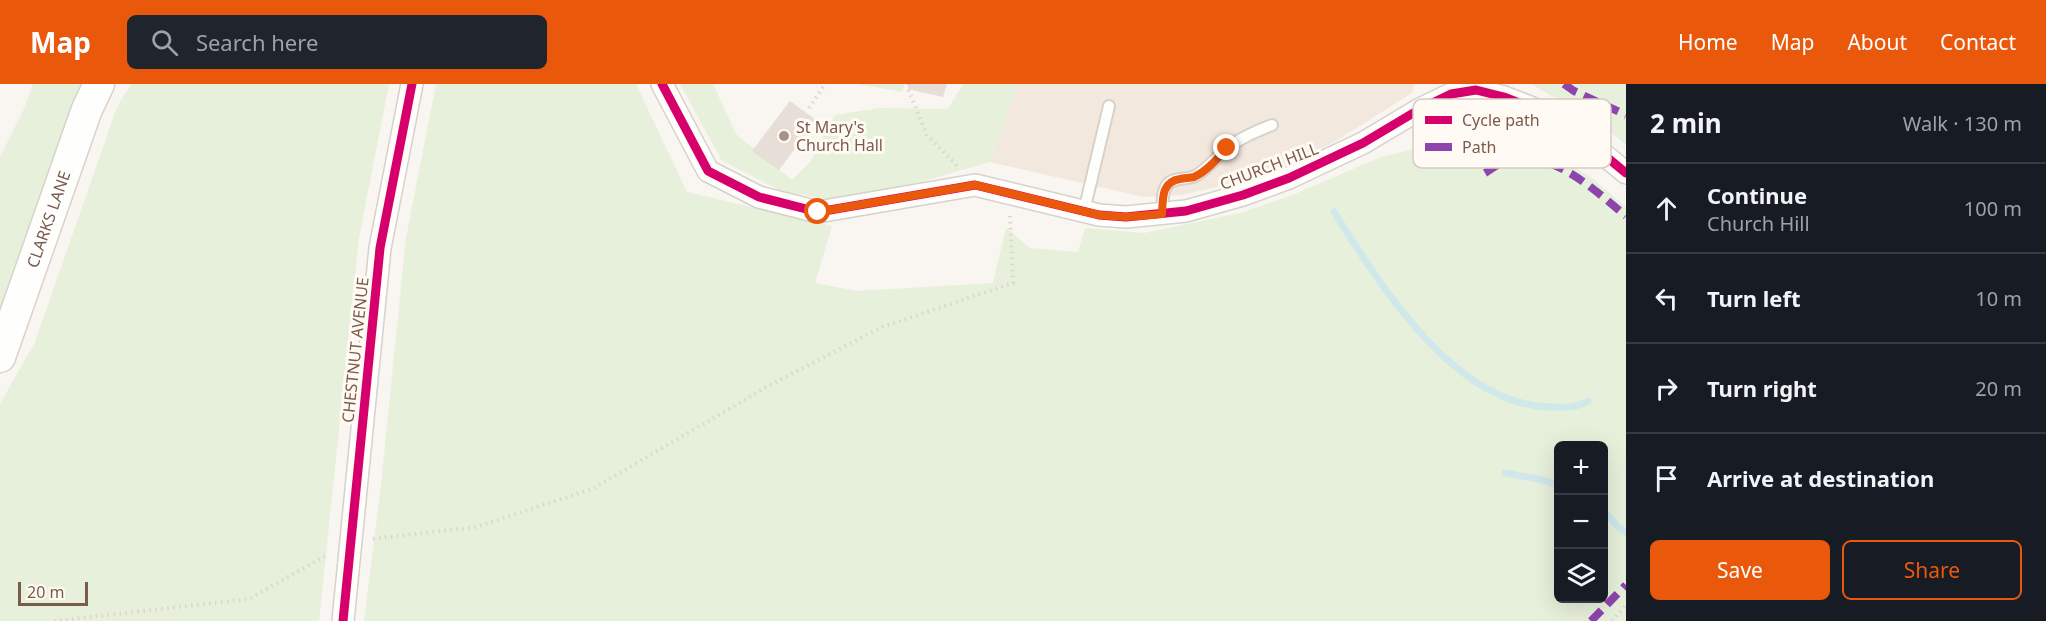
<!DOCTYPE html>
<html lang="en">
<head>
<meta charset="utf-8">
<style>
  :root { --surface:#171b24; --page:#20242c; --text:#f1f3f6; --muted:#9ea1a6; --line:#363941; --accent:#ea580c }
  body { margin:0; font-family:"Noto Sans",sans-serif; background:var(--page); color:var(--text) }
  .controls { position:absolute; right:18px; bottom:18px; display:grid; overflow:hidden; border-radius:9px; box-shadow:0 6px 24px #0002 }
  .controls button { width:54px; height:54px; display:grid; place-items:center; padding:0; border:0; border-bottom:2px solid var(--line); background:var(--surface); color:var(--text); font:30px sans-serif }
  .scale { position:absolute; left:18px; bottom:15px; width:70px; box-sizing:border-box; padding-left:6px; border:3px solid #7a5c4d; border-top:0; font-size:16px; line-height:21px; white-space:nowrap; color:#7a5c4d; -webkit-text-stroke:4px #fffaf3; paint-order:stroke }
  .stop { position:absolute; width:18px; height:18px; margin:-14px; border:4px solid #ea580c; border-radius:50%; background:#fff }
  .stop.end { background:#ea580c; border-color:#fff; box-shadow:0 2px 6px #0008 }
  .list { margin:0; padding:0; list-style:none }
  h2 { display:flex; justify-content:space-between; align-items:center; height:78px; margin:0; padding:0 24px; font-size:26px }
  h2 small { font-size:20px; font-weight:400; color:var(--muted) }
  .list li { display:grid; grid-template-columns:39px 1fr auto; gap:18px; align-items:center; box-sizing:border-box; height:90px; padding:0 24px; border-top:2px solid var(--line) }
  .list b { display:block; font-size:22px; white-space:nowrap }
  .list p { margin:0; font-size:20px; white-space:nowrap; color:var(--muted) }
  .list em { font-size:20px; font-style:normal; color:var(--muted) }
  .actions { display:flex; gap:12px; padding:18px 24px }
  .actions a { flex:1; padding:14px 0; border:2px solid var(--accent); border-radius:9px; text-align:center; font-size:21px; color:var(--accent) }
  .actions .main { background:var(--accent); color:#fff }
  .icon { flex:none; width:33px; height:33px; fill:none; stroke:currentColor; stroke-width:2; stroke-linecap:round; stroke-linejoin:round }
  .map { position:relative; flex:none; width:1626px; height:537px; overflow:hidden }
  header { display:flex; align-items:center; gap:36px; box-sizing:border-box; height:84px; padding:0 30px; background:var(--accent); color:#fff }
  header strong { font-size:28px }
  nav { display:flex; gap:33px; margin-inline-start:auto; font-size:21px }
  .search { width:420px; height:54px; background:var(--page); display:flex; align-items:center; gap:15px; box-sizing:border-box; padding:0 21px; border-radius:9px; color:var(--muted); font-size:22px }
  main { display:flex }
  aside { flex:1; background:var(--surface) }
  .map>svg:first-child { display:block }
  .residential { fill:#f2e8de }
  .green { fill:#e7f0db; fill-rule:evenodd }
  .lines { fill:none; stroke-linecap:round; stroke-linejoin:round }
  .stream { stroke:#d0e8ea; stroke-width:7 }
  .building { fill:#e6ded7 }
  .lane-casing { stroke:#d7d1cb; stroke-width:14 }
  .street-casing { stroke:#d7d1cb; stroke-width:24 }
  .secondary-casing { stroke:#d9d2cb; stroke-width:33 }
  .path { stroke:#dcd5d0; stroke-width:4; stroke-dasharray:1.5 4.5; stroke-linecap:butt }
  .lane { stroke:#fefefd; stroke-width:10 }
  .street { stroke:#fefefd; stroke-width:21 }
  .secondary { stroke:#fefefd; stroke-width:30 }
  .quiet { stroke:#8e44ad; stroke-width:8; stroke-dasharray:15 8; stroke-linecap:butt }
  .cycleway-casing { stroke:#fffaf3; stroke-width:13 }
  .cycleway { stroke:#d6006c; stroke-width:9 }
  .route { stroke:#ea580c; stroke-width:8 }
  .poi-dot { fill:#a69286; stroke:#fffaf3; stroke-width:2 }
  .labels { text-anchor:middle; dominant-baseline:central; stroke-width:6; stroke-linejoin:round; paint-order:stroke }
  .poi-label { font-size:16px; fill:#7a5c4d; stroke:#fffaf3; text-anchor:start }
  .street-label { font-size:16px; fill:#7a5c4d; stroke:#fffaf3 }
  .key { fill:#fffaf3; stroke:#d7cbc1; stroke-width:1.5 }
  .key-label { font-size:16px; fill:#7a5c4d }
</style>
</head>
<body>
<header>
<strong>Map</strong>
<div class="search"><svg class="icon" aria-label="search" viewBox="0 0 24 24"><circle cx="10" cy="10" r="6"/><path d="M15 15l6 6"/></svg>Search here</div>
<nav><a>Home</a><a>Map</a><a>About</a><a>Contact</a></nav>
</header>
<main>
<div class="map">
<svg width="1626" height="537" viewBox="0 0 1626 537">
  <rect width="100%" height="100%" fill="#f9f5f0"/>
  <path class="residential" d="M1017 0H1414L1412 9 1333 59 1253 95 1181 111 1144 113 990 78Z"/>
  <g class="green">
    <path d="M33 0H86L0 236V73L24 25Z"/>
    <path d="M131 0H389L359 154 319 537H0V320L35 258 117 23Z"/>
    <path d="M436 0H636L687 108 832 142 815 199 856 207 993 199 1006 144 1030 164 1078 168 1085 144 1144 149 1240 129 1295 110 1381 73 1443 58 1487 55 1543 63 1593 95 1626 123V537H364L380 410 406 154ZM1558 362H1604V514H1558Z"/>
    <path d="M680 0H713L736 50 792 96 811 77 835 31 879 24 948 25 963 0H1017L990 78 920 98 831 116 781 107 722 77Z"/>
    <path d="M858 0H904L902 8Z"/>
    <path d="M1532 0H1626V61L1613 50Z"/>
  </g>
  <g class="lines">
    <g class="stream">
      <path d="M1334 128C1379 199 1454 321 1549 323 1565 323 1574 325 1588 317"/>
      <path d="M1505 389 1543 396 1558 401"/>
      <path d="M1604 427 1618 443 1626 448"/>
    </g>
  </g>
  <g class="building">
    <path d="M909 0H947L943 13 908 5Z"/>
    <path d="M790 17 816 36 779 86 752 67Z"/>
  </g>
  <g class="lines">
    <g class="lane-casing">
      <g id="lane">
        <path d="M1084 127 1109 22"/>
        <path d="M1162 130C1163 119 1161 105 1170 98 1178 93 1189 96 1197 91 1209 83 1218 72 1229 63 1242 53 1257 47 1272 41"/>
      </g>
    </g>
    <g class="street-casing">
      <g id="street">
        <path d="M662 0 708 87 759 113 818 128 975 101 1099 131 1126 133 1186 127 1243 111 1289 94 1363 59 1420 25 1451 10 1476 6 1504 13 1530 23 1579 50 1626 89"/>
        <path d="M343 537 380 164 412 0"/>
      </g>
    </g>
    <g class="secondary-casing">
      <g id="secondary">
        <path id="s1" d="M0 273 87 25 99 0"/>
      </g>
    </g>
    <g class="path">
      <path d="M909 0 908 5 927 51 958 83"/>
      <path d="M809 24 825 0"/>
      <path d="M373 455 476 443 592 405 770 301 882 243 1013 199 1010 132"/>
      <path d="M54 537 249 515 327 471"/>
      <path d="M1612 537 1626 521"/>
    </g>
    <use href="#lane" class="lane"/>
    <use href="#street" class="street"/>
    <use href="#secondary" class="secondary"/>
    <g class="quiet">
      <path d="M1564 0 1574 7 1626 31"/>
      <path d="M1485 89C1492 85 1498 79 1506 77 1552 64 1594 106 1626 132"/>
      <path d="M1591 537 1626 501"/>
    </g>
    <g class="cycleway-casing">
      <g id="cycleway">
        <path d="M662 0 708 87 759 113 818 128 975 101 1099 131 1126 133 1186 127 1243 111 1289 94 1363 59 1420 25 1451 10 1476 6 1504 13 1530 23 1579 50 1626 89"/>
        <path d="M343 537 380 164 412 0"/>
      </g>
    </g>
    <use href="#cycleway" class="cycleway"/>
  </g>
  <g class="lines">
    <path class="route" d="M818 128 975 101 1099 131 1126 133 1162 130C1163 115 1161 98 1180 95 1184 94 1190 94 1194 93 1207 87 1218 74 1227 64"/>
  </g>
  <circle class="poi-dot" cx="784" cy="52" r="6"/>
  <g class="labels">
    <g class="poi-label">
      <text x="796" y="43">St Mary's<tspan x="796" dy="18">Church Hall</tspan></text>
    </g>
    <g class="street-label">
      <text transform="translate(1269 82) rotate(-21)">CHURCH HILL</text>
      <text stroke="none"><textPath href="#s1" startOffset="146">CLARKS LANE</textPath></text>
      <text transform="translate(355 266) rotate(-84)">CHESTNUT AVENUE</text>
    </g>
  </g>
  <rect x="1413" y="15" width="198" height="69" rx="9" class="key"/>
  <rect x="1425" y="32" width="27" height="8" fill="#d6006c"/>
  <rect x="1425" y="59" width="27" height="8" fill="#8e44ad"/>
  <g class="key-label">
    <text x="1462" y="42">Cycle path</text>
    <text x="1462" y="69">Path</text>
  </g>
</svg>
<div class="controls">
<button>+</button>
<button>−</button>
<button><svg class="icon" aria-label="layers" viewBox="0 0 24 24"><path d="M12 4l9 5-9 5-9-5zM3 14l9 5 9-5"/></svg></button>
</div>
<div class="scale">20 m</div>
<div class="stop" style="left:818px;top:128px"></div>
<div class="stop end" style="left:1227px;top:64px"></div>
</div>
<aside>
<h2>2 min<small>Walk · 130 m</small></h2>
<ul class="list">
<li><svg class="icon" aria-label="ahead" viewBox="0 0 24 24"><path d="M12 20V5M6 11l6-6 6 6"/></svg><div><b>Continue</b><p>Church Hill</p></div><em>100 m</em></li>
<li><svg class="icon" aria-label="left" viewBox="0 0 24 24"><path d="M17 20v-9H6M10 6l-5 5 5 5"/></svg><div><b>Turn left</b></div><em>10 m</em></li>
<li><svg class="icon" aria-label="right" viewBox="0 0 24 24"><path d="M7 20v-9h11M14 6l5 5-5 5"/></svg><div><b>Turn right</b></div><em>20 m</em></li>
<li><svg class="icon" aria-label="arrive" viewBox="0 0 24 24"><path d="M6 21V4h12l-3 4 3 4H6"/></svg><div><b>Arrive at destination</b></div></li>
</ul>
<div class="actions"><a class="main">Save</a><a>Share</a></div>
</aside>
</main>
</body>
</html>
